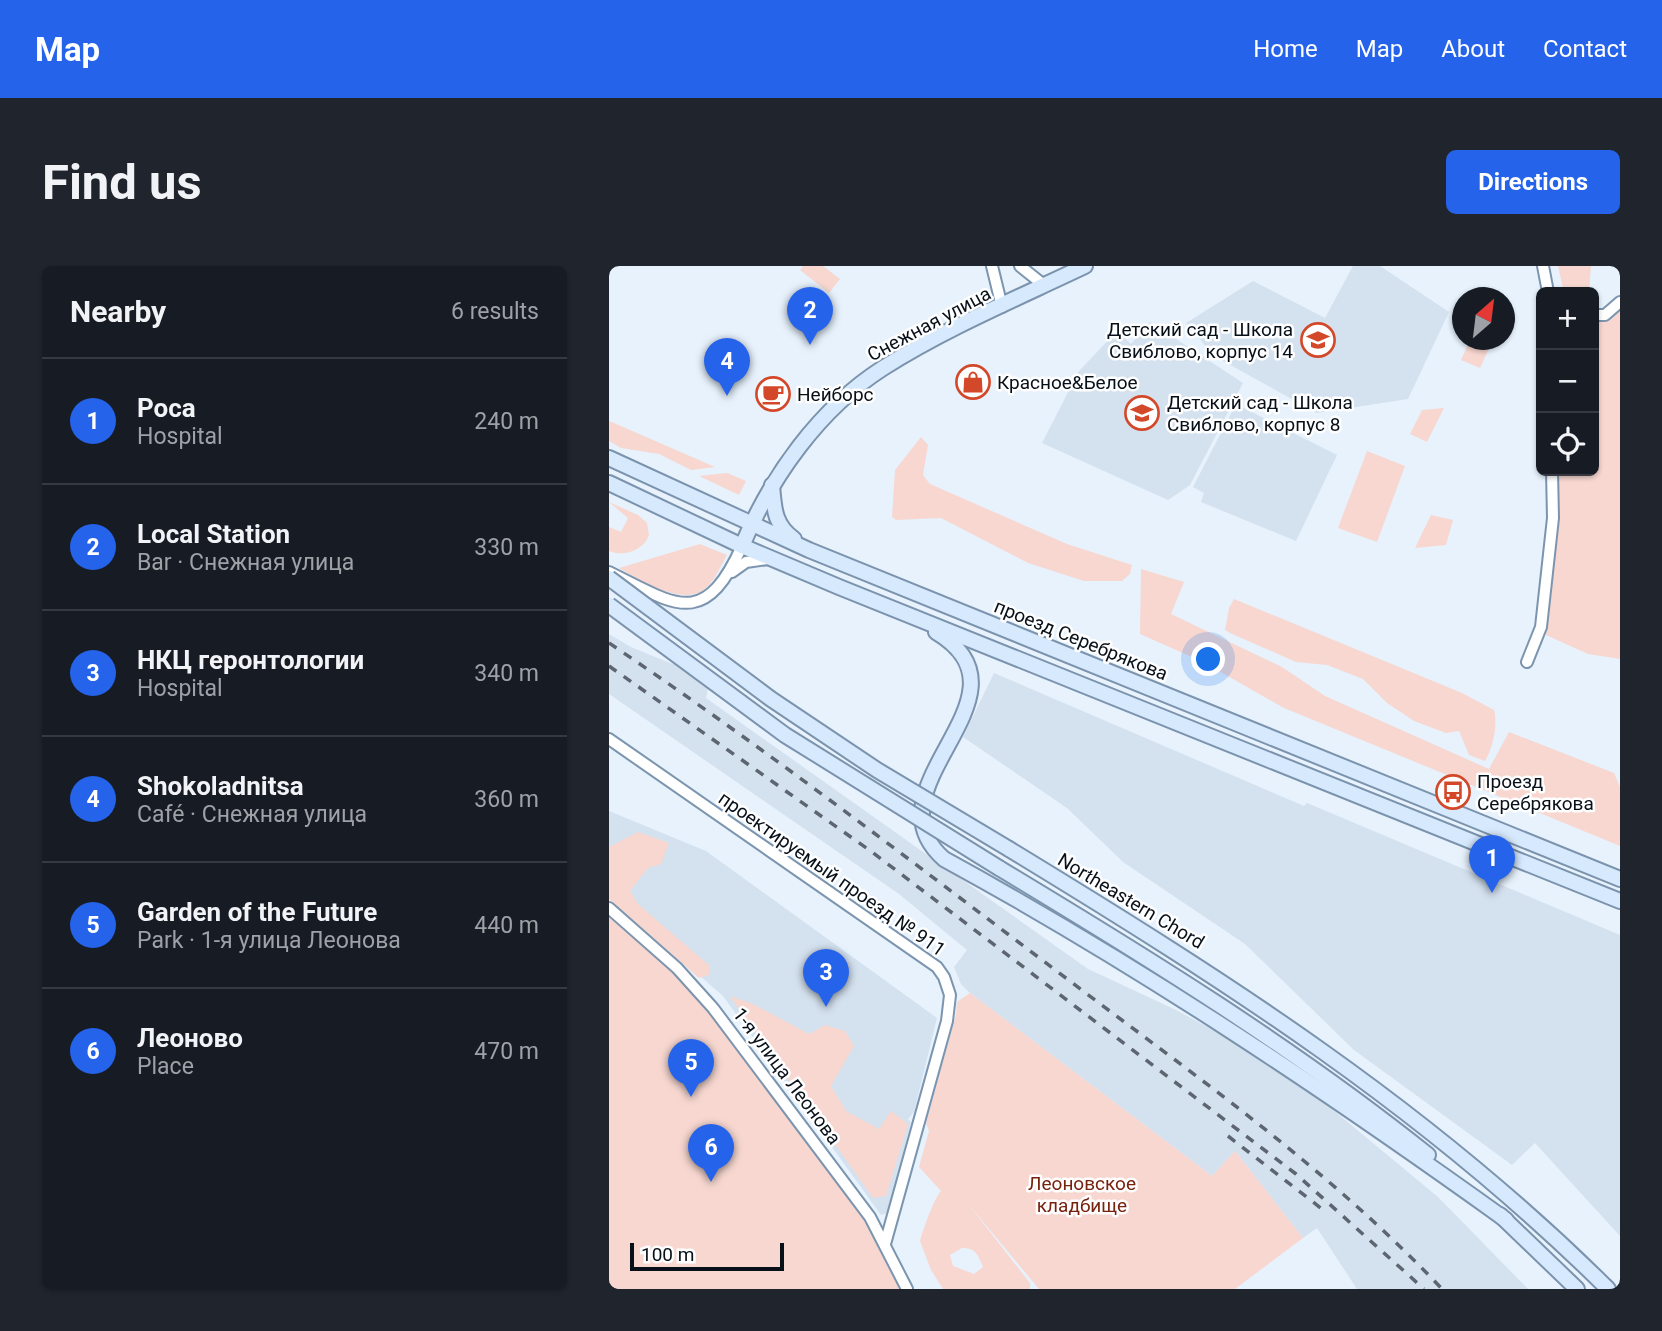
<!DOCTYPE html>
<html lang="en">
<head>
<meta charset="utf-8">
<style>
  :root { --surface:#171b24; --page:#20242c; --text:#f1f3f6; --muted:#9ea1a6; --line:#363941; --accent:#2563eb }
  body { margin:0; font-family:Roboto,sans-serif; background:var(--page); color:var(--text) }
  .controls { position:absolute; right:21px; top:21px; display:grid; overflow:hidden; border-radius:10px; box-shadow:0 2px 5px #0004 }
  .controls button { width:63px; height:63px; display:grid; place-items:center; padding:0; border:0; border-bottom:2px solid var(--line); background:var(--surface); color:var(--text); font:35px sans-serif }
  .compass { position:absolute; left:843px; top:21px; width:63px; height:63px; border-radius:50%; background:var(--surface); box-shadow:0 2px 5px #0004; rotate:28deg }
  .scale { position:absolute; left:21px; bottom:18px; width:154px; box-sizing:border-box; padding-left:7px; border:4px solid #070f19; border-top:0; font-size:19px; line-height:24px; white-space:nowrap; color:#070f19; -webkit-text-stroke:5px #fefefe; paint-order:stroke }
  .you { position:absolute; left:600px; top:394px; width:24px; height:24px; margin:-18px; border:5px solid #fff; border-radius:50%; background:#1a73e8; box-shadow:0 0 0 10px #1a73e833 }
  .badge { display:grid; place-items:center; width:46px; height:46px; border-radius:50%; background:var(--accent); color:#fff; font-size:23px; font-weight:700 }
  .pin { position:absolute; translate:-50% -58px; filter:drop-shadow(0 2px 4px #0008) }
  .pin::after { content:''; position:absolute; top:37px; width:24px; height:21px; background:inherit; clip-path:polygon(0 0,100% 0,50% 100%) }
  .list { margin:0; padding:0; list-style:none }
  h2 { display:flex; justify-content:space-between; align-items:center; height:91px; margin:0; padding:0 28px; font-size:30px }
  h2 small { font-size:23px; font-weight:400; color:var(--muted) }
  .list li { display:grid; grid-template-columns:46px 1fr auto; gap:21px; align-items:center; box-sizing:border-box; height:126px; padding:0 28px; border-top:2px solid var(--line) }
  .list b { display:block; font-size:26px; white-space:nowrap }
  .list p { margin:0; font-size:23px; white-space:nowrap; color:var(--muted) }
  .list em { font-size:23px; font-style:normal; color:var(--muted) }
  .icon { flex:none; width:38px; height:38px; fill:none; stroke:currentColor; stroke-width:2; stroke-linecap:round; stroke-linejoin:round }
  .map { position:relative; flex:none; width:1011px; height:1023px; overflow:hidden; border-radius:10px }
  header { display:flex; align-items:center; gap:42px; box-sizing:border-box; height:98px; padding:0 35px; background:var(--accent); color:#fff }
  header strong { font-size:33px }
  nav { display:flex; gap:38px; margin-inline-start:auto; font-size:24px }
  .intro { display:flex; align-items:center; justify-content:space-between; box-sizing:border-box; height:168px; padding:0 42px }
  h1 { margin:0; font-size:49px }
  .button { padding:18px 32px; border-radius:10px; background:var(--accent); color:#fff; font-size:24px; font-weight:700 }
  main { display:flex; gap:42px; padding:0 42px }
  aside { flex:1; background:var(--surface); border-radius:10px; box-shadow:0 2px 5px #0004 }
  .map>svg:first-child { display:block }
  .built { fill:#d4e1ef }
  .green { fill:#f7d7d0; fill-rule:evenodd }
  .lines { fill:none; stroke-linecap:round; stroke-linejoin:round }
  .minor-casing { stroke:#7c95af; stroke-width:14 }
  .major-casing { stroke:#7b93ac; stroke-width:18 }
  .minor { stroke:#fff; stroke-width:10 }
  .major { stroke:#d6e9fd; stroke-width:14 }
  .rail { stroke:#5c6570; stroke-width:3.5; stroke-dasharray:9 9; stroke-linecap:butt }
  .major-bridge-casing { stroke:#7b93ac; stroke-width:18; stroke-linecap:butt }
  .major-bridge { stroke:#d6e9fd; stroke-width:14 }
  .labels { text-anchor:middle; dominant-baseline:central; stroke-width:5; stroke-linejoin:round; paint-order:stroke }
  .street-label { font-size:19px; fill:#070f19; stroke:#fefefe }
  .poi-label { font-size:19px; fill:#070f19; stroke:#fefefe; text-anchor:start }
  .park-label { font-size:19px; fill:#77220e; stroke:#fefefe }
</style>
</head>
<body>
<header>
<strong>Map</strong>
<nav><a>Home</a><a>Map</a><a>About</a><a>Contact</a></nav>
</header>
<div class="intro"><h1>Find us</h1><a class="button">Directions</a></div>
<main>
<aside>
<h2>Nearby<small>6 results</small></h2>
<ul class="list">
<li><span class="badge">1</span><div><b>Роса</b><p>Hospital</p></div><em>240 m</em></li>
<li><span class="badge">2</span><div><b>Local Station</b><p>Bar · Снежная улица</p></div><em>330 m</em></li>
<li><span class="badge">3</span><div><b>НКЦ геронтологии</b><p>Hospital</p></div><em>340 m</em></li>
<li><span class="badge">4</span><div><b>Shokoladnitsa</b><p>Café · Снежная улица</p></div><em>360 m</em></li>
<li><span class="badge">5</span><div><b>Garden of the Future</b><p>Park · 1-я улица Леонова</p></div><em>440 m</em></li>
<li><span class="badge">6</span><div><b>Леоново</b><p>Place</p></div><em>470 m</em></li>
</ul>
</aside>
<div class="map">
<svg width="1011" height="1023" viewBox="0 0 1011 1023">
  <rect width="100%" height="100%" fill="#e7f2fd"/>
  <g class="built">
    <path d="M744 0H771L840 46 799 133 708 147 605 90 577 57 644 15 716 52Z"/>
    <path d="M541 56 634 117 581 219 559 234 433 177 470 105 508 65 522 78Z"/>
    <path d="M627 138 728 189 687 275 592 236 595 227 584 221Z"/>
    <path d="M0 368 22 381 61 397 102 407 97 432 479 703 567 744 671 800 829 931 919 1023H748L708 962 694 972 626 885 603 910 361 727 352 718 345 701 358 684 290 628 0 428Z"/>
    <path d="M385 407 695 540 698 537 1011 669V970L926 877 903 899 745 784 636 678 514 596 458 542 354 471Z"/>
    <path d="M0 545 97 585 328 752 305 846 299 853 302 856 279 947 272 949 114 730 0 631Z"/>
  </g>
  <g class="green">
    <path d="M194 0H214L231 13 220 27 191 4Z"/>
    <path d="M949 0H982L980 26H963L954 22Z"/>
    <path d="M1011 41V393L979 388 937 369 948 253 947 205H985V52Z"/>
    <path d="M861 74H884L871 102 852 94Z"/>
    <path d="M835 142 818 176 801 168 813 144Z"/>
    <path d="M0 155 5 157 106 201 82 204 50 188 12 182 0 175Z"/>
    <path d="M312 171 319 179 314 209 321 218 458 278 523 299 521 308 513 315H475L419 297 332 252 287 254 283 251 286 204Z"/>
    <path d="M758 185 796 200 768 276 729 262Z"/>
    <path d="M118 207 137 215 130 229 90 210Z"/>
    <path d="M0 236 29 249 38 257 40 269C34 285 15 291 0 285V261L12 266 19 252Z"/>
    <path d="M822 249 844 254 837 279 806 282Z"/>
    <path d="M91 278 118 289C111 301 105 317 93 325 70 339 29 313 10 302Z"/>
    <path d="M532 303 575 316 562 348 673 401 716 430 880 503 900 466 1005 507 1011 521V580L675 442 594 396 531 368Z"/>
    <path d="M625 333 853 427 885 444C889 459 884 482 876 495L860 489 850 465 837 467 805 455 778 437 754 413 718 399 687 396 621 367 616 364 620 342Z"/>
    <path d="M29 566 60 577 52 598 39 602 21 625 29 638 101 700 100 709 90 712 0 633V581Z"/>
    <path d="M0 650 74 715 102 749 255 953 292 1023H0Z"/>
    <path d="M361 727 603 910 626 885 694 972 626 1023H430L360 939 421 1017V1023H334L322 1004 311 975C314 964 325 932 332 925L310 901 320 865 317 857 347 749 348 736ZM353 982C367 982 369 989 374 1001L365 1008 344 1000 341 989Z"/>
    <path d="M121 730 144 738 200 768 216 759 236 765 245 780 222 820 237 845 270 863 282 845 299 858 277 930 264 932Z"/>
  </g>
  <g class="lines">
    <g class="minor-casing">
      <g id="minor">
        <path d="M383 0 393 41"/>
        <path d="M411 0 436 20"/>
        <path d="M934 0 939 26"/>
        <path d="M985 49H996L1011 36"/>
        <path d="M0 306C67 339 95 364 133 280"/>
        <path d="M123 306 137 296 159 293"/>
        <path d="M918 396 932 361 944 252 943 205"/>
        <path d="M0 473 328 701 335 711 341 729 338 755 276 978"/>
        <path d="M0 642 68 702 104 742 261 951 298 1023"/>
      </g>
    </g>
    <g class="major-casing">
      <g id="major">
        <path d="M0 192 200 284 1011 613"/>
        <path d="M0 217 133 280 230 321 1011 635"/>
        <path d="M163 219C165 242 165 259 185 273"/>
        <path d="M133 280C162 211 210 143 274 102 337 62 409 32 476 0"/>
        <path d="M327 366C434 430 253 521 335 593 531 700 716 824 897 954"/>
        <path d="M400 583C617 715 818 843 999 1023"/>
        <path d="M390 602C538 691 684 781 819 889"/>
        <path d="M891 949 968 1023"/>
      </g>
    </g>
    <use href="#minor" class="minor"/>
    <use href="#major" class="major"/>
    <g class="rail">
      <path d="M0 377C153 480 298 592 445 703 579 805 717 900 833 1023"/>
      <path d="M0 400 263 586 687 908 815 1023"/>
      <path d="M619 870 713 943"/>
    </g>
    <g class="major-bridge-casing">
      <g id="major-bridge">
        <path d="M0 312 162 433 268 504 400 583"/>
        <path d="M0 339 176 469 390 602"/>
      </g>
    </g>
    <use href="#major-bridge" class="major-bridge"/>
  </g>
  <defs>
    <g id="school-ring" transform="scale(1.75)"><circle r="9.5" fill="#fefefe" stroke="#d34829" stroke-width="1.5"/><path d="M0-5L7-2L0 1L-7-2ZM-4 1L0 2.5L4 1V4Q0 6-4 4Z" fill="#d34829"/></g>
    <g id="shop-ring" transform="scale(1.75)"><circle r="9.5" fill="#fefefe" stroke="#d34829" stroke-width="1.5"/><path d="M-5-2.5h2.3a2.7 3.5 0 0 1 5.4 0H5L5.5 6h-11ZM-1.5-2.5h3a1.5 2.3 0 0 0-3 0Z" fill="#d34829"/></g>
    <g id="cafe-ring" transform="scale(1.75)"><circle r="9.5" fill="#fefefe" stroke="#d34829" stroke-width="1.5"/><path d="M-5.5-4.5H6V0H3Q3 3.5 0 3.5H-2.5Q-5.5 3.5-5.5 0ZM3-3.2v2h1.7v-2ZM-6 4.5H4V6H-6Z" fill="#d34829"/></g>
    <g id="bus-ring" transform="scale(1.75)"><circle r="9.5" fill="#fefefe" stroke="#d34829" stroke-width="1.5"/><path d="M-5-6H5V4H4V6H2V4H-2V6H-4V4H-5ZM-3.5-4V0h7V-4ZM-3.5 1.2v1.5H-2V1.2ZM2 1.2v1.5H3.5V1.2Z" fill="#d34829"/></g>
  </defs>
  <g fill-rule="evenodd">
    <use href="#school-ring" x="709" y="74"/>
    <use href="#shop-ring" x="364" y="116"/>
    <use href="#cafe-ring" x="164" y="128"/>
    <use href="#school-ring" x="533" y="147"/>
    <use href="#bus-ring" x="844" y="526"/>
  </g>
  <g class="labels">
    <g class="street-label">
      <text transform="translate(320 58) rotate(-28)">Снежная улица</text>
      <text transform="translate(472 374) rotate(22)">проезд Серебрякова</text>
      <text transform="translate(223 608) rotate(35)">проектируемый проезд № 911</text>
      <text transform="translate(522 635) rotate(31)">Northeastern Chord</text>
      <text transform="translate(178 810) rotate(53)">1-я улица Леонова</text>
    </g>
    <g class="poi-label">
      <text x="684" y="63" text-anchor="end">Детский сад - Школа<tspan x="684" dy="22">Свиблово, корпус 14</tspan></text>
      <text x="388" y="116">Красное&amp;Белое</text>
      <text x="188" y="128">Нейборс</text>
      <text x="558" y="136">Детский сад - Школа<tspan x="558" dy="22">Свиблово, корпус 8</tspan></text>
      <text x="868" y="515">Проезд<tspan x="868" dy="22">Серебрякова</tspan></text>
    </g>
    <g class="park-label">
      <text x="473" y="917">Леоновское<tspan x="473" dy="22">кладбище</tspan></text>
    </g>
  </g>
</svg>
<div class="controls">
<button>+</button>
<button>−</button>
<button><svg class="icon" aria-label="locate" viewBox="0 0 24 24"><circle cx="12" cy="12" r="6"/><path d="M12 2v4M12 18v4M2 12h4M18 12h4"/></svg></button>
</div>
<svg class="compass" viewBox="-18 -18 36 36"><path d="M0-13l5 13h-10z" fill="#e53935"/><path d="M0 13l5-13h-10z" fill="#9ea1a6"/></svg>
<div class="scale">100 m</div>
<div class="you"></div>
<div class="pin badge" style="left:883px;top:627px">1</div>
<div class="pin badge" style="left:201px;top:79px">2</div>
<div class="pin badge" style="left:217px;top:741px">3</div>
<div class="pin badge" style="left:118px;top:130px">4</div>
<div class="pin badge" style="left:82px;top:831px">5</div>
<div class="pin badge" style="left:102px;top:916px">6</div>
</div>
</main>
</body>
</html>
